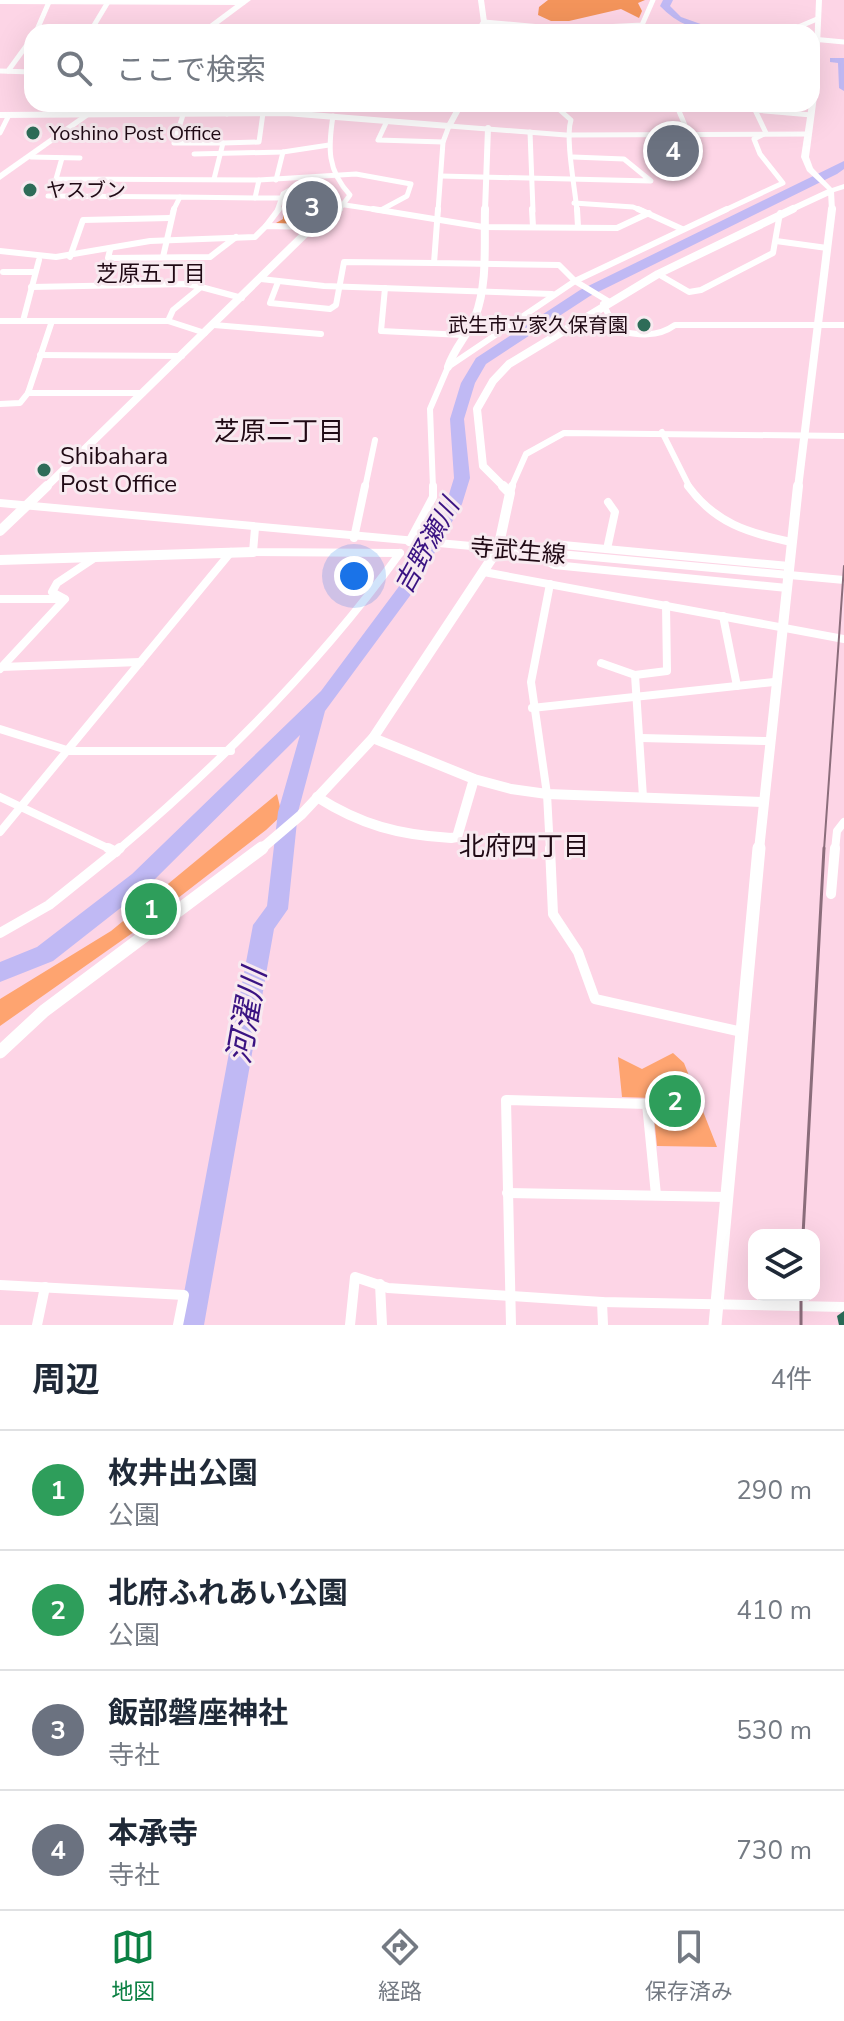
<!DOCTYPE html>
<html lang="ja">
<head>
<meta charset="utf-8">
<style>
  :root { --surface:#fff; --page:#f2f2f3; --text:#1f2937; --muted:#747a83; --line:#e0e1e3; --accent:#0b8043 }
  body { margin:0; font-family:"Nunito Sans","Noto Sans JP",sans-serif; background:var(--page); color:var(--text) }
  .controls { position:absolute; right:24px; bottom:24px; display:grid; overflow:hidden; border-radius:16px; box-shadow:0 8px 32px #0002 }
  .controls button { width:72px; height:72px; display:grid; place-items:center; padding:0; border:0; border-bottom:2px solid var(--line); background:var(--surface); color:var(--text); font:40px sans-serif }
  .you { position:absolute; left:354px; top:576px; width:28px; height:28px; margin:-20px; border:6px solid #fff; border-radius:50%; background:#1a73e8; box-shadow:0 0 0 12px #1a73e833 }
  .badge { display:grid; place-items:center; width:52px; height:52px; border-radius:50%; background:var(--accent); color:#fff; font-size:26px; font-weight:700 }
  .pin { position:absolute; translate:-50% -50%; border:4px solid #fff; box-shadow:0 2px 8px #0006 }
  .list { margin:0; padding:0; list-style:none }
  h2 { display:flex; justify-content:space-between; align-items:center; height:104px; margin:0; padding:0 32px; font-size:34px }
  h2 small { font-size:26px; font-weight:400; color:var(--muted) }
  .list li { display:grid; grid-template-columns:52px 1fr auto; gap:24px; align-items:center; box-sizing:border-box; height:120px; padding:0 32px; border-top:2px solid var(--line) }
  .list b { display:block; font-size:30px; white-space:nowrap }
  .list p { margin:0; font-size:26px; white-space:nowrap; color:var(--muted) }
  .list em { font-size:26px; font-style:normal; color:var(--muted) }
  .icon { flex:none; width:44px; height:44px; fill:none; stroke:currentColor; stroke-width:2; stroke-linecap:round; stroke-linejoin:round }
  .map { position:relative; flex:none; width:844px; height:1325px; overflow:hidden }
  .search { position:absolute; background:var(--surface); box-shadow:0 8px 32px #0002; left:24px; right:24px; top:24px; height:88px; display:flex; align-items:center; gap:20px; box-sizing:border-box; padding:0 28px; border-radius:24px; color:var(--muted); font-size:30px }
  .sheet { height:584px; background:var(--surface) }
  nav { display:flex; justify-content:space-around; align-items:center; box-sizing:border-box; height:112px; border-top:2px solid var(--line); background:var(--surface); font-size:22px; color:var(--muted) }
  nav a { display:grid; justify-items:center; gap:4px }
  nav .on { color:var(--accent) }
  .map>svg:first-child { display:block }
  .green { fill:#fea470 }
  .forest { fill:#f3945b }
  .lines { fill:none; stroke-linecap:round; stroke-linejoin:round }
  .river { fill:#c0b9f4; fill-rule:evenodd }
  .minor-far3 { stroke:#fff; stroke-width:5 }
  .minor-far2 { stroke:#fff; stroke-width:6 }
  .minor-far1 { stroke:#fff; stroke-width:8 }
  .minor { stroke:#fff; stroke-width:10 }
  .tertiary-far3 { stroke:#fff; stroke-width:6 }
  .tertiary-far2 { stroke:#fff; stroke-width:8 }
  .tertiary-far1 { stroke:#fff; stroke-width:10 }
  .tertiary { stroke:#fff; stroke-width:13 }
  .secondary { fill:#fff; fill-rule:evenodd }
  .primary { fill:#fff; fill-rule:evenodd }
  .tram-far1 { stroke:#8b6d7b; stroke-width:2 }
  .tram { stroke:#8b6d7b; stroke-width:3 }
  .wall { fill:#296a56 }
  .poi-dot { fill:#2e6c58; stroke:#f8eaf0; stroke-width:3 }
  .labels { text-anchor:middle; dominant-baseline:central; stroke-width:6; stroke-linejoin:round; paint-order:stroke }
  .far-poi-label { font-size:20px; fill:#200a15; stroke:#f8eaf0; text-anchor:start }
  .far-neighbourhood-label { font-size:22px; fill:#200a15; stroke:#f8eaf0 }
  .poi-label { font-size:24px; fill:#200a15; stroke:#f8eaf0; text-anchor:start }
  .street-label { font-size:24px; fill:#200a15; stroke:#f8eaf0 }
  .neighbourhood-label { font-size:26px; fill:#200a15; stroke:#f8eaf0 }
  .water-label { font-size:26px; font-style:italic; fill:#3a1382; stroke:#f8eaf0 }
  .near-water-label { font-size:32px; font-style:italic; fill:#3a1382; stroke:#f8eaf0 }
</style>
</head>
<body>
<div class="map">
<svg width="844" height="1325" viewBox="0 0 844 1325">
  <rect width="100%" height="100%" fill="#fdd5e6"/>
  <g class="green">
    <path d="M277 794 282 815 266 830 138 929 0 1026V999L111 931Z"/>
    <path d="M673 1053 684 1063 717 1147 657 1146 652 1098 622 1097 618 1057 642 1069Z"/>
  </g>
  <g class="forest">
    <path d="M548 0H645L638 3 642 11 639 18 621 9 569 21H551L538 15 539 7Z"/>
    <path d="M316 197 335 206 313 227 276 223 283 219V207L300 198Z"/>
  </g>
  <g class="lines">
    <g class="river">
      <path d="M663 0H673L670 6 681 17 723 32C698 32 677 24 660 6Z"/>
      <path d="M830 58H844V91L839 88 838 63 830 62Z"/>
      <path d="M844 161V169L837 174 590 296 486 364 475 383 464 419 470 478 462 504 412 593 325 711 298 812 288 909 274 929 204 1325H178L253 925 267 906 278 812 300 735 146 888 53 961 0 982V962L37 947 132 874 321 691 400 585 446 504 454 478 450 419 461 383 476 358 580 290Z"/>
    </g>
    <g class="minor-far3">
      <path d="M484 22 563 29 642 25 653 0"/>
      <path d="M36 32 49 2"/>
      <path d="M90 32 108 2"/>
      <path d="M797 32 796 28 817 19"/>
      <path d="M812 39 844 42"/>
      <path d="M0 71 32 72"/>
      <path d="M8 71 32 38"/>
      <path d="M553 104 571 120C565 138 575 188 577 211"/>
      <path d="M676 104 689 135"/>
      <path d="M227 114 228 104"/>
      <path d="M183 115 174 143H223L214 179"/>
      <path d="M333 116C328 148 327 170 350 195L338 211"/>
      <path d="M387 121 378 140 443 142"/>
      <path d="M530 132 533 211"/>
      <path d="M0 133 9 115"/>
      <path d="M223 143 259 142 263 113"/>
      <path d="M194 154 283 152 329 145"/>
      <path d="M31 157 80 158"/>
      <path d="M62 158 56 179 259 180 255 198 180 197 173 211"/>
      <path d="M441 176 651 181 624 159 573 157"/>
      <path d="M259 180 356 174 411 184 407 196 381 210"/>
      <path d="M276 180 283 152"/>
      <path d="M48 196 180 197"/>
      <path d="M255 198H282"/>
      <path d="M574 203 633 207 643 211"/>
      <path d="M345 205 385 211"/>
      <path d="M277 211 283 194 307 180"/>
      <path d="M438 211 443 142 449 126 566 135 808 134"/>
      <path d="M723 211 783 183 760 154 754 139 766 133 755 110 811 115"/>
    </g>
    <g class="minor-far2">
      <path d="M373 209 483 227 617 228 649 213"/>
      <path d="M438 209 434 263 559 265 575 281 608 301"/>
      <path d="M532 209 533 227"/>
      <path d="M577 209 578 227"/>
      <path d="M638 209 682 229"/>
      <path d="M266 226 279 209"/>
      <path d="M776 241 827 248"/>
      <path d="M110 250 108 258 210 257 236 237"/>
      <path d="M0 251 56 257 150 241 255 237 266 226 314 227 340 209"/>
      <path d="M70 257 83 220 170 218"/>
      <path d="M163 257 174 209"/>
      <path d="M3 272H35"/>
      <path d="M658 274 689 292 701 290 773 253 780 213"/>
      <path d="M261 279 324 286 552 294"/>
      <path d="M278 282 270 303 330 309 336 305 344 262 434 263"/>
      <path d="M31 287 187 284 201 287"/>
      <path d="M385 288 381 331 463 335"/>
      <path d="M603 304 617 331C638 335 657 338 675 325H844"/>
      <path d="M0 321H168L205 333"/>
      <path d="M23 321 39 260"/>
      <path d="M168 321 173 310 201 287 242 298"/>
      <path d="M214 325 321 334"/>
      <path d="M40 355 182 356"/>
      <path d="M28 393H143"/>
      <path d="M0 404 20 403 28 393 52 321"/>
      <path d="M662 432 690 488"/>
      <path d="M365 488 375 440"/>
      <path d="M433 488 430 409 448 367 575 281 727 209"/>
      <path d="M511 488 526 454 564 433 844 436"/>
    </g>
    <g class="minor-far1">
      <path d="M688 486C715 523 748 533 791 542"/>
      <path d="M510 493 512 486"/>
      <path d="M255 528 253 552 400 553"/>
      <path d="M354 538 365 486"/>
      <path d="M409 542 433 497V486"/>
      <path d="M607 549 615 512 608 502"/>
      <path d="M535 551 563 545 789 566"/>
      <path d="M532 553 554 565 787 588"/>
      <path d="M484 572 844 639"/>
      <path d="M0 599H63"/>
      <path d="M723 616 737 686"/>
      <path d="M601 663 635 675 667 671 666 605"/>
      <path d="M1 667 140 662"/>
      <path d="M0 669 65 599 52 592 57 583 96 557"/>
      <path d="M635 675 643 797"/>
      <path d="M532 708 774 682"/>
      <path d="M0 729 70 751H231"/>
      <path d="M641 738 767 741"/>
      <path d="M0 797 112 850"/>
      <path d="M0 832 231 552"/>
      <path d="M118 850C223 761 319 665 400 553"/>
      <path d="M550 850 547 794 531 682 550 584"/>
      <path d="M835 850 837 831 844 822"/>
    </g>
    <g class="minor">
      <path d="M108 848 116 852"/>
      <path d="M550 848 553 914 578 952 595 999 742 1032"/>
      <path d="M831 894 835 848"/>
      <path d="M0 933 49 905 120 848"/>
      <path d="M507 1193 727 1197"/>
      <path d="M380 1284 382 1325"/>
      <path d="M0 1285 184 1295 178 1325"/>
      <path d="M602 1302 603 1325"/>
      <path d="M37 1325 45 1287"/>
      <path d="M350 1325 355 1277 388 1288 602 1302 844 1307"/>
      <path d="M511 1325 506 1100 647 1104 656 1195"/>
    </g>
    <g class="tertiary-far3">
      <path d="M0 1 243 2"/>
      <path d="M478 32 484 22 481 0"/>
      <path d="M0 115 286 113 449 126 461 104"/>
      <path d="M485 211 488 128"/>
      <path d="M788 211 831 191 832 211"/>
    </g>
    <g class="tertiary-far2">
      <path d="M448 367C454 348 468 335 475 317 488 284 484 244 485 209"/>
      <path d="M45 488 309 230"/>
      <path d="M505 488 483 466 477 409 493 381 509 364 658 274 793 209"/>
      <path d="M798 488 832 209"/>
    </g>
    <g class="tertiary-far1">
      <path d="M0 531 47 486"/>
      <path d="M0 560 253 552"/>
      <path d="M373 738 474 779 511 789 547 794 762 802"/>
      <path d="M317 797C361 825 399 835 451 838L457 837 474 779"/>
      <path d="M260 850 301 815 373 738 498 549 510 493 503 486"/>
      <path d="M759 850 798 486"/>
    </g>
    <g class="tertiary">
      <path d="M0 1052 44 1011 262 848"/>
      <path d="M715 1325 759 848"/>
    </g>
    <g class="secondary">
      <path d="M816 0H822L818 89 809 157 813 168 832 188 844 184V189L831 193 807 171 801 157 809 104H812Z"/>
      <path d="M0 499 844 576V584L0 507Z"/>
    </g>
    <g class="primary">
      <path d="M242 0H251L208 32H199Z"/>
      <path d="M98 104H107L0 180V173Z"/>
    </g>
    <path class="tram-far1" d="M824 850 844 566"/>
    <g class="tram">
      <path d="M803 1235 824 848"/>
      <path d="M801 1295V1325"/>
    </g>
  </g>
  <path class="wall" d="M844 1311V1325H839L837 1316Z"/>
  <g class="poi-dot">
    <circle cx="33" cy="133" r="8"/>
    <circle cx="30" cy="190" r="8"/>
    <circle cx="644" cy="325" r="8"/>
    <circle cx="44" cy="470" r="8"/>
  </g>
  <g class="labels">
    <g class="far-poi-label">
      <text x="49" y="133">Yoshino Post Office</text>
      <text x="46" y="190">ヤスブン</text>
      <text x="628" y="325" text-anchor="end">武生市立家久保育園</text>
    </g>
    <g class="far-neighbourhood-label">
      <text x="151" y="274">芝原五丁目</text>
    </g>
    <g class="poi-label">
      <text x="60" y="456">Shibahara<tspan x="60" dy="28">Post Office</tspan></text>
    </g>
    <g class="street-label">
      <text transform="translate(518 551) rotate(5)">寺武生線</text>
    </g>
    <g class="neighbourhood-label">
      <text x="279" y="431">芝原二丁目</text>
      <text x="524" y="846">北府四丁目</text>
    </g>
    <g class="water-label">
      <text transform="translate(427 546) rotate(-61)">吉野瀬川</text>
    </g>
    <g class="near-water-label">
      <text transform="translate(247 1016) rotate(-80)">河濯川</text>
    </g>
  </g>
</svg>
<div class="controls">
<button><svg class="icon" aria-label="layers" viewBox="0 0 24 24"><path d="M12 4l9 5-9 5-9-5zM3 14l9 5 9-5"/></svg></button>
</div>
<div class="you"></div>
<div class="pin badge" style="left:151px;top:909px;background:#2e9e5b">1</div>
<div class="pin badge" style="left:675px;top:1101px;background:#2e9e5b">2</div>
<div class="pin badge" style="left:312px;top:207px;background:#6b7280">3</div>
<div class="pin badge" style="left:673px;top:151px;background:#6b7280">4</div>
<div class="search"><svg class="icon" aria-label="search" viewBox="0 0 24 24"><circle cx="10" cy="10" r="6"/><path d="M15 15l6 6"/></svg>ここで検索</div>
</div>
<section class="sheet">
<h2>周辺<small>4件</small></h2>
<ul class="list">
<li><span class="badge" style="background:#2e9e5b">1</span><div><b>枚井出公園</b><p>公園</p></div><em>290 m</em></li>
<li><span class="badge" style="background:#2e9e5b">2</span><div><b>北府ふれあい公園</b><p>公園</p></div><em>410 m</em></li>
<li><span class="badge" style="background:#6b7280">3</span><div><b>飯部磐座神社</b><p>寺社</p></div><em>530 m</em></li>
<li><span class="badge" style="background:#6b7280">4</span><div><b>本承寺</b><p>寺社</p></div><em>730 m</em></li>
</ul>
</section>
<nav>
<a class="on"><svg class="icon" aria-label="map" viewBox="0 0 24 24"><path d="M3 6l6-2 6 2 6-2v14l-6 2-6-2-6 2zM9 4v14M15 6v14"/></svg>地図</a>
<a><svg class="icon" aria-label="directions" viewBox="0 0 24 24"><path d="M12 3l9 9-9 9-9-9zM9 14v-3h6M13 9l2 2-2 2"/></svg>経路</a>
<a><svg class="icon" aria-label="saved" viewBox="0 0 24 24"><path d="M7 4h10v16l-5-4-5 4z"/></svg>保存済み</a>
</nav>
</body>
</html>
